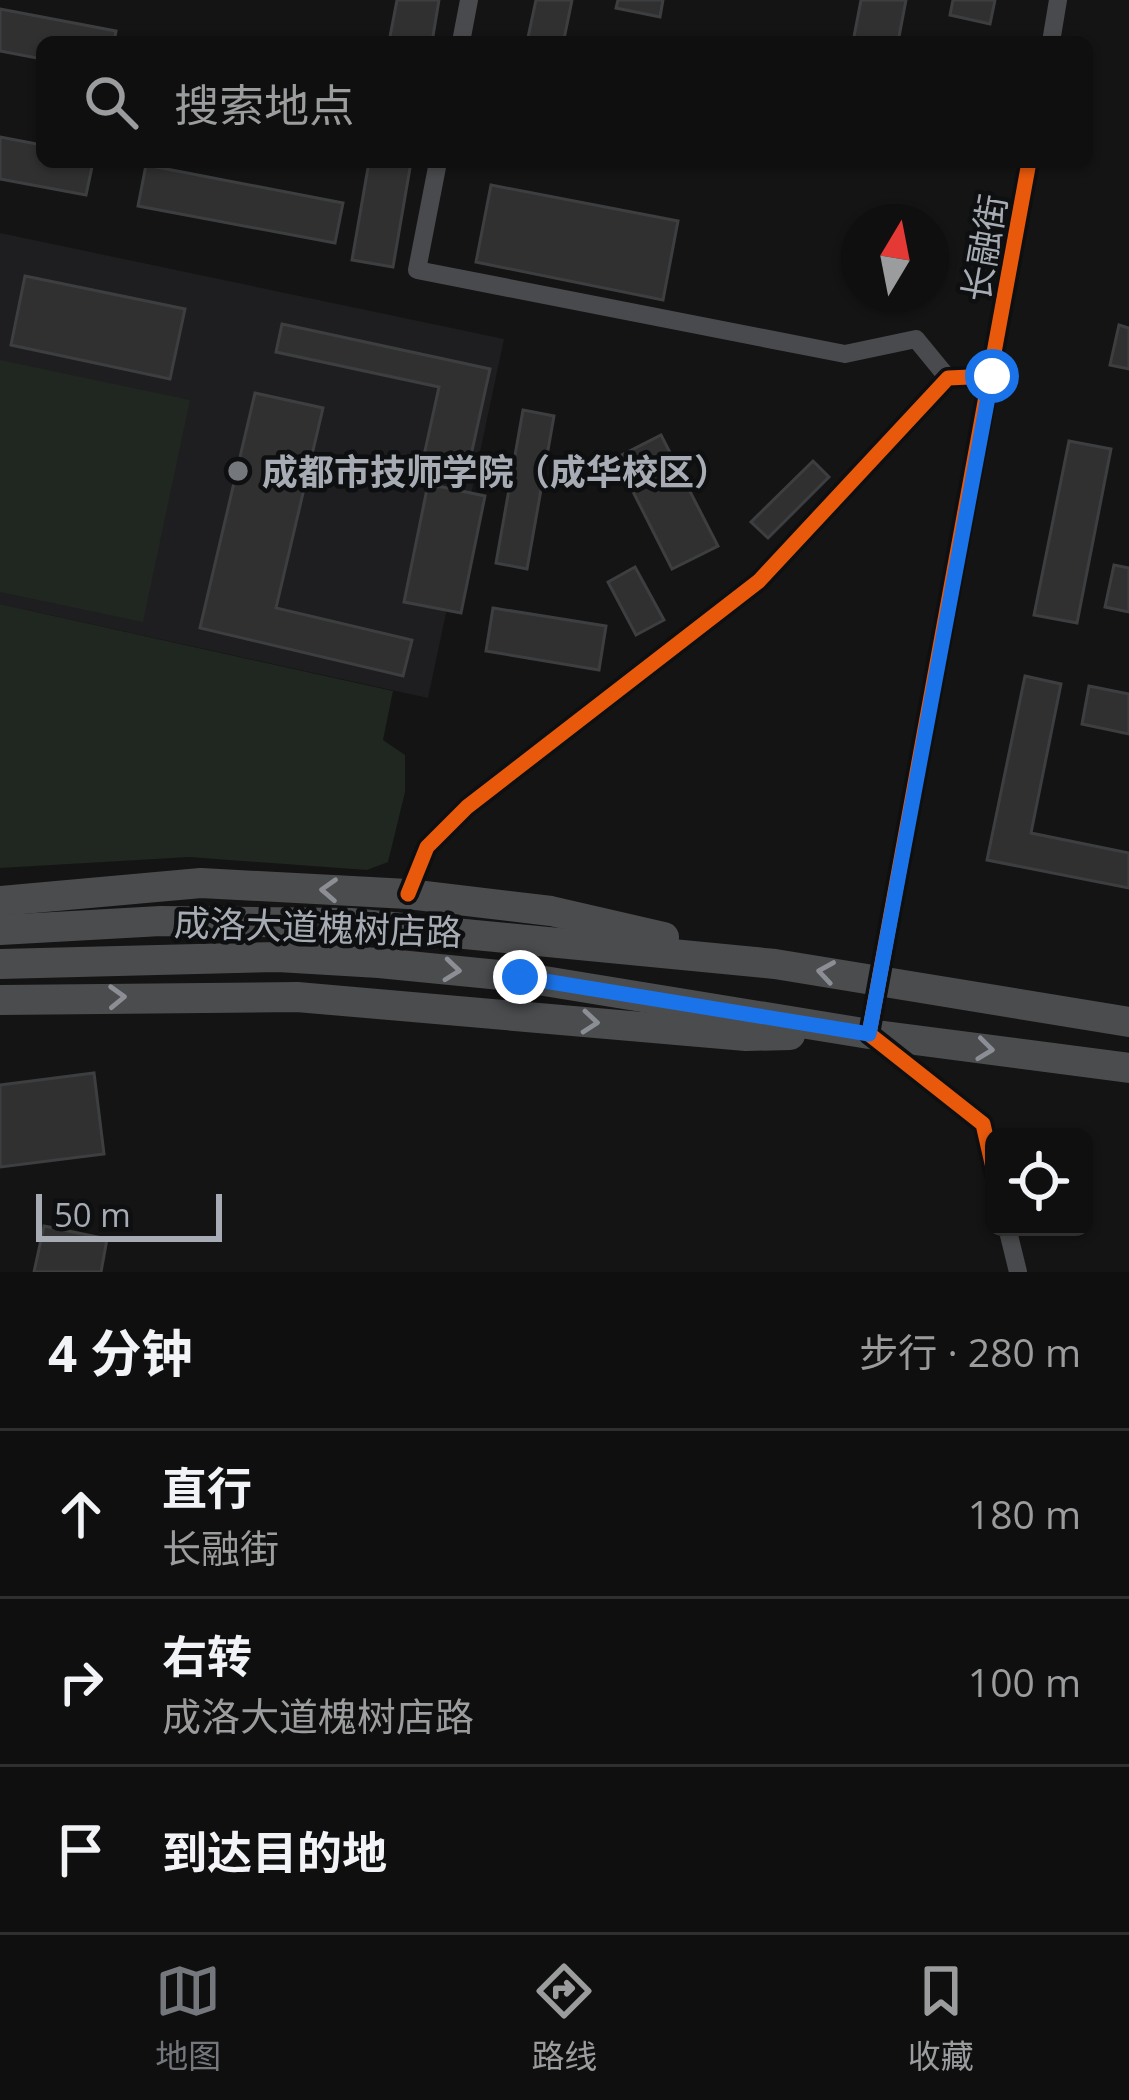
<!DOCTYPE html>
<html lang="zh">
<head>
<meta charset="utf-8">
<style>
  :root { --surface:#0f0f0f; --page:#1d1d1d; --text:#f1f3f6; --muted:#9b9c9e; --line:#2f2f2f; --accent:#74777c }
  body { margin:0; font-family:"Open Sans","Noto Sans SC",sans-serif; background:var(--page); color:var(--text) }
  .controls { position:absolute; right:36px; bottom:36px; display:grid; overflow:hidden; border-radius:18px; box-shadow:0 3px 9px #0004 }
  .controls button { width:108px; height:108px; display:grid; place-items:center; padding:0; border:0; border-bottom:3px solid var(--line); background:var(--surface); color:var(--text); font:60px sans-serif }
  .compass { position:absolute; left:841px; top:204px; width:108px; height:108px; border-radius:50%; background:var(--surface); box-shadow:0 3px 9px #0004; rotate:10deg }
  .scale { position:absolute; left:36px; bottom:30px; width:186px; box-sizing:border-box; padding-left:12px; border:6px solid #a7acb4; border-top:0; font-size:33px; line-height:42px; white-space:nowrap; color:#a7acb4; -webkit-text-stroke:9px #0e0f10; paint-order:stroke }
  .stop { position:absolute; width:36px; height:36px; margin:-27px; border:9px solid #1a73e8; border-radius:50%; background:#fff }
  .stop.end { background:#1a73e8; border-color:#fff; box-shadow:0 3px 12px #0008 }
  .list { margin:0; padding:0; list-style:none }
  h2 { display:flex; justify-content:space-between; align-items:center; height:156px; margin:0; padding:0 48px; font-size:51px }
  h2 small { font-size:39px; font-weight:400; color:var(--muted) }
  .list li { display:grid; grid-template-columns:78px 1fr auto; gap:36px; align-items:center; box-sizing:border-box; height:168px; padding:0 48px; border-top:3px solid var(--line) }
  .list b { display:block; font-size:45px; white-space:nowrap }
  .list p { margin:0; font-size:39px; white-space:nowrap; color:var(--muted) }
  .list em { font-size:39px; font-style:normal; color:var(--muted) }
  .icon { flex:none; width:66px; height:66px; fill:none; stroke:currentColor; stroke-width:2; stroke-linecap:round; stroke-linejoin:round }
  .map { position:relative; flex:none; width:1129px; height:1272px; overflow:hidden }
  .search { position:absolute; background:var(--surface); box-shadow:0 3px 9px #0004; left:36px; right:36px; top:36px; height:132px; display:flex; align-items:center; gap:30px; box-sizing:border-box; padding:0 42px; border-radius:18px; color:var(--muted); font-size:45px }
  .sheet { height:660px; background:var(--surface) }
  nav { display:flex; justify-content:space-around; align-items:center; box-sizing:border-box; height:168px; border-top:3px solid var(--line); background:var(--surface); font-size:33px; color:var(--muted) }
  nav a { display:grid; justify-items:center; gap:6px }
  nav .on { color:var(--accent) }
  .map>svg:first-child { display:block }
  .built { fill:#1e1e20 }
  .green { fill:#202620 }
  .building { fill:#303031; stroke:#3d3e40; stroke-width:3 }
  .lines { fill:none; stroke-linecap:round; stroke-linejoin:round }
  .street { stroke:#494a4d; stroke-width:18 }
  .primary { stroke:#4b4c4e; stroke-width:30 }
  .cycleway-casing { stroke:#0e0f10; stroke-width:22 }
  .cycleway { stroke:#e8590c; stroke-width:15 }
  .oneway { stroke:#8b8f95 }
  .route { stroke:#1a73e8; stroke-width:15 }
  .poi-dot { fill:#74777c; stroke:#0e0f10; stroke-width:4.5 }
  .labels { text-anchor:middle; dominant-baseline:central; stroke-width:9; stroke-linejoin:round; paint-order:stroke }
  .street-label { font-size:36px; fill:#a7acb4; stroke:#0e0f10 }
  .poi-label { font-size:36px; font-weight:bold; fill:#a7acb4; stroke:#0e0f10; text-anchor:start }
</style>
</head>
<body>
<div class="map">
<svg width="1129" height="1272" viewBox="0 0 1129 1272">
  <rect width="100%" height="100%" fill="#141414"/>
  <path class="built" d="M0 233 504 339 428 698 0 604Z"/>
  <g class="green">
    <path d="M0 360 190 400 143 622 0 592Z"/>
    <path d="M0 604 393 691 383 740 405 755V792L388 862 367 870 189 857 0 868Z"/>
  </g>
  <g class="building">
    <path d="M397 0H439L432 42H389Z"/>
    <path d="M536 0H572L564 39 580 42H527Z"/>
    <path d="M618 0H663L660 17 616 8Z"/>
    <path d="M861 0H906L898 42H853Z"/>
    <path d="M953 0H995L990 24 950 15Z"/>
    <path d="M0 9 116 31 114 42H42V59L0 51Z"/>
    <path d="M0 137 42 145V162H93L86 195 0 179Z"/>
    <path d="M369 162H411L393 267 352 260Z"/>
    <path d="M146 165 343 203 335 243 138 206Z"/>
    <path d="M491 185 678 221 663 300 476 262Z"/>
    <path d="M25 276 185 309 170 379 11 345Z"/>
    <path d="M282 324 490 369 468 469 423 460 439 387 276 352Z"/>
    <path d="M1119 325 1129 328V369L1110 365Z"/>
    <path d="M255 393 323 408 276 608 412 640 403 676 200 628Z"/>
    <path d="M523 410 554 416 527 569 496 563Z"/>
    <path d="M661 435 718 546 672 569 616 458Z"/>
    <path d="M1069 441 1111 449 1077 623 1034 615Z"/>
    <path d="M813 461 829 477 768 538 751 522Z"/>
    <path d="M428 484 485 496 461 613 404 602Z"/>
    <path d="M1114 565 1129 568V612L1105 607Z"/>
    <path d="M635 567 664 620 636 635 608 582Z"/>
    <path d="M493 608 606 626 599 670 486 651Z"/>
    <path d="M1025 676 1061 684 1031 833 1129 853V888L987 860Z"/>
    <path d="M1089 686 1129 694V734L1082 724Z"/>
    <path d="M94 1073 104 1154 0 1167V1085Z"/>
    <path d="M44 1226 107 1239 101 1272H34Z"/>
  </g>
  <g class="lines">
    <g class="street">
      <path d="M461 42 469 0"/>
      <path d="M1051 42 1058 0"/>
      <path d="M438 162 417 270 845 354 916 339 948 378"/>
      <path d="M408 894 427 847 467 807 759 581 948 378 992 376"/>
      <path d="M994 1172 983 1124 869 1034 1029 162"/>
      <path d="M1007 1227 1018 1272"/>
    </g>
    <g class="primary">
      <path d="M0 901 201 883 408 894 551 911 664 937"/>
      <path d="M0 930 161 921 351 923 775 964 1129 1022"/>
      <path d="M0 964 278 957 379 963 520 977 869 1034 1129 1068"/>
      <path d="M0 1000 297 997 746 1036 790 1035"/>
    </g>
    <g class="cycleway-casing">
      <g id="cycleway">
        <path d="M408 894 427 847 467 807 759 581 948 378 992 376"/>
        <path d="M994 1172 983 1124 869 1034 1029 162"/>
      </g>
    </g>
    <use href="#cycleway" class="cycleway"/>
  </g>
  <defs><path id="oneway-chevron" d="M-2-3.5L2.5 0L-2 3.5" fill="none" stroke-width="1.6" stroke-linecap="round" stroke-linejoin="round" transform="scale(3)"/></defs>
  <g class="oneway">
    <use href="#oneway-chevron" transform="translate(329 890) rotate(-177)"/>
    <use href="#oneway-chevron" transform="translate(452 970) rotate(6)"/>
    <use href="#oneway-chevron" transform="translate(826 972) rotate(-171)"/>
    <use href="#oneway-chevron" transform="translate(117 997) rotate(-2)"/>
    <use href="#oneway-chevron" transform="translate(590 1022) rotate(5)"/>
    <use href="#oneway-chevron" transform="translate(985 1049) rotate(7)"/>
  </g>
  <g class="lines">
    <path class="route" d="M520 977 869 1034 992 376"/>
  </g>
  <circle class="poi-dot" cx="238" cy="471" r="12"/>
  <g class="labels">
    <g class="street-label">
      <text transform="translate(984 248) rotate(-80)">长融街</text>
      <text transform="translate(318 927) rotate(2)">成洛大道槐树店路</text>
    </g>
    <g class="poi-label">
      <text x="262" y="471">成都市技师学院（成华校区）</text>
    </g>
  </g>
</svg>
<div class="controls">
<button><svg class="icon" aria-label="locate" viewBox="0 0 24 24"><circle cx="12" cy="12" r="6"/><path d="M12 2v4M12 18v4M2 12h4M18 12h4"/></svg></button>
</div>
<svg class="compass" viewBox="-18 -18 36 36"><path d="M0-13l5 13h-10z" fill="#e53935"/><path d="M0 13l5-13h-10z" fill="#9b9c9e"/></svg>
<div class="scale">50 m</div>
<div class="stop" style="left:992px;top:376px"></div>
<div class="stop end" style="left:520px;top:977px"></div>
<div class="search"><svg class="icon" aria-label="search" viewBox="0 0 24 24"><circle cx="10" cy="10" r="6"/><path d="M15 15l6 6"/></svg>搜索地点</div>
</div>
<section class="sheet">
<h2>4 分钟<small>步行 · 280 m</small></h2>
<ul class="list">
<li><svg class="icon" aria-label="ahead" viewBox="0 0 24 24"><path d="M12 20V5M6 11l6-6 6 6"/></svg><div><b>直行</b><p>长融街</p></div><em>180 m</em></li>
<li><svg class="icon" aria-label="right" viewBox="0 0 24 24"><path d="M7 20v-9h11M14 6l5 5-5 5"/></svg><div><b>右转</b><p>成洛大道槐树店路</p></div><em>100 m</em></li>
<li><svg class="icon" aria-label="arrive" viewBox="0 0 24 24"><path d="M6 21V4h12l-3 4 3 4H6"/></svg><div><b>到达目的地</b></div></li>
</ul>
</section>
<nav>
<a class="on"><svg class="icon" aria-label="map" viewBox="0 0 24 24"><path d="M3 6l6-2 6 2 6-2v14l-6 2-6-2-6 2zM9 4v14M15 6v14"/></svg>地图</a>
<a><svg class="icon" aria-label="directions" viewBox="0 0 24 24"><path d="M12 3l9 9-9 9-9-9zM9 14v-3h6M13 9l2 2-2 2"/></svg>路线</a>
<a><svg class="icon" aria-label="saved" viewBox="0 0 24 24"><path d="M7 4h10v16l-5-4-5 4z"/></svg>收藏</a>
</nav>
</body>
</html>
